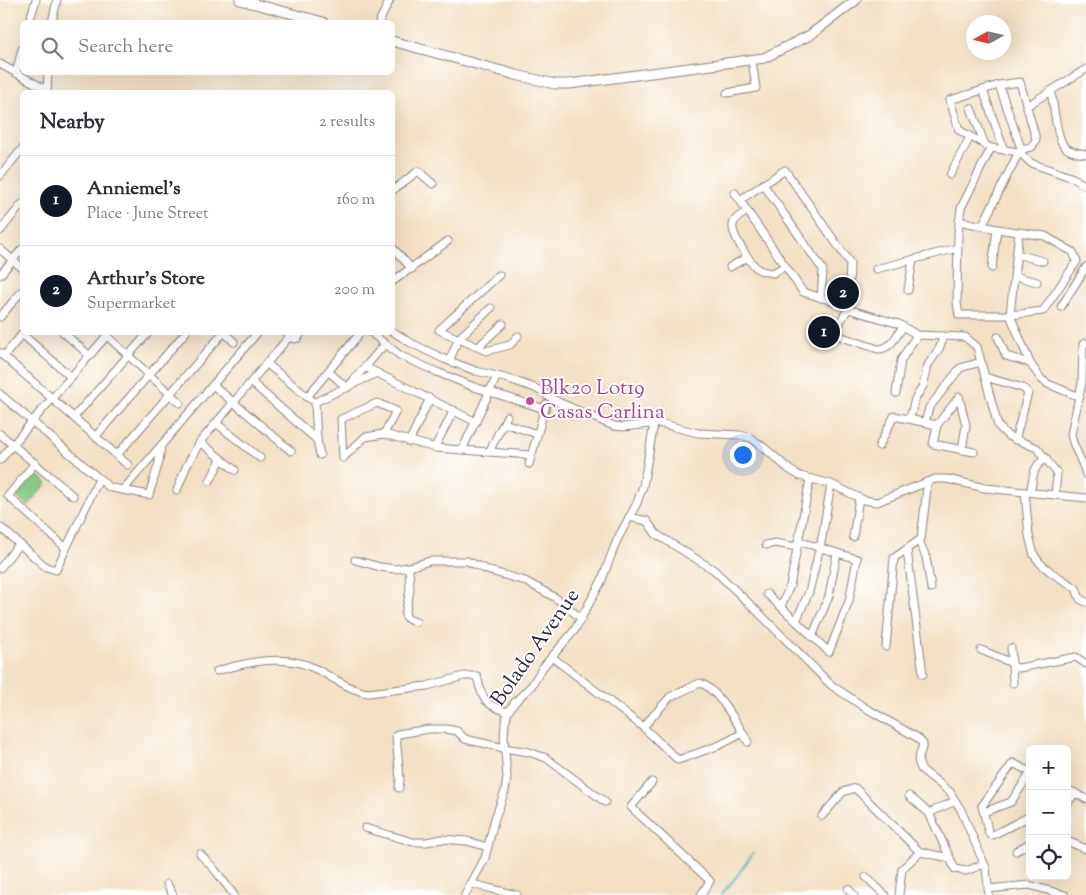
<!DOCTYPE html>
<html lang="en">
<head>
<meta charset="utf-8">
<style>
  :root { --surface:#fff; --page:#f2f2f3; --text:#2b2b33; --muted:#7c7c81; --line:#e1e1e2; --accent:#111827 }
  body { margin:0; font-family:"Sorts Mill Goudy",serif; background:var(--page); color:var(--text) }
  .controls { position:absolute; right:15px; bottom:15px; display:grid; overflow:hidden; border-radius:8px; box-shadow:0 5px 20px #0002 }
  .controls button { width:45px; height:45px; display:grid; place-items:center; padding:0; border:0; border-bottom:1px solid var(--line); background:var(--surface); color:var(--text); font:25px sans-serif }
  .compass { position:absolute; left:966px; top:15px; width:45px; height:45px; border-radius:50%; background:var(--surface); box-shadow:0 5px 20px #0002; rotate:262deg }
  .you { position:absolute; left:742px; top:454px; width:18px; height:18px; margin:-12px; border:4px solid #fff; border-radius:50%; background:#1a73e8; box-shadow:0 0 0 8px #1a73e833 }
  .badge { display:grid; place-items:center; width:32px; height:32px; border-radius:50%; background:var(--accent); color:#fff; font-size:16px; font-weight:700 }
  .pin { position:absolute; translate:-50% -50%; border:2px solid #fff; box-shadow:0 1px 5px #0006 }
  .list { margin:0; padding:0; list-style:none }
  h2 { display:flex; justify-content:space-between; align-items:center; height:65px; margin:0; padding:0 20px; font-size:21px }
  h2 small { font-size:16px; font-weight:400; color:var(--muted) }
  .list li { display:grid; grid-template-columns:32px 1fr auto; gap:15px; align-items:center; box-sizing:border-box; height:90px; padding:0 20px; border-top:1px solid var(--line) }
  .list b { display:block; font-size:19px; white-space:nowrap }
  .list p { margin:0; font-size:16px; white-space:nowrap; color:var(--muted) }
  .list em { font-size:16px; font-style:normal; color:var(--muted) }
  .icon { flex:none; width:28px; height:28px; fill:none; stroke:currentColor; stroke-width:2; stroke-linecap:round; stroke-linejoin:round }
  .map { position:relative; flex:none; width:1086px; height:895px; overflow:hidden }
  .search { position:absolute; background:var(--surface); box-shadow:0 5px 20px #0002; left:20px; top:20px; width:375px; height:55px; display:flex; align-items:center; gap:12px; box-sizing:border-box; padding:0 18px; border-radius:8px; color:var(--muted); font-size:19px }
  .panel { position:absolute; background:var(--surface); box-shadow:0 5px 20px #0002; left:20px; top:90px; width:375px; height:245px; border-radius:8px }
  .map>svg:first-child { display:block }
  .green { fill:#85c982; stroke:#54765e }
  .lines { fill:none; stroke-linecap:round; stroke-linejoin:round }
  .stream { stroke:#44b0c2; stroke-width:2 }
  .minor-casing { stroke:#8a8180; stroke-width:9 }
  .major-casing { stroke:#8a8180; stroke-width:11 }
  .minor { stroke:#fff; stroke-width:7 }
  .major { stroke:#fff; stroke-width:9 }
  .hotel-dot { fill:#d1479c; stroke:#fff; stroke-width:2 }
  .labels { text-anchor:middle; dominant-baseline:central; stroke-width:4; stroke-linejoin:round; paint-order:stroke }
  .hotel-label { font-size:21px; fill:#b23c85; stroke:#fff; text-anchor:start }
  .street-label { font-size:21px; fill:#22223b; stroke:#fff }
</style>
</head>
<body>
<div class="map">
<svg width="1086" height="895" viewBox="0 0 1086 895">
  <rect width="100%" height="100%" fill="#fff"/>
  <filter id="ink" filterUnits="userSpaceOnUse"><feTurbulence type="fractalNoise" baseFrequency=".02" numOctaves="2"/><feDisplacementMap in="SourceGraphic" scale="10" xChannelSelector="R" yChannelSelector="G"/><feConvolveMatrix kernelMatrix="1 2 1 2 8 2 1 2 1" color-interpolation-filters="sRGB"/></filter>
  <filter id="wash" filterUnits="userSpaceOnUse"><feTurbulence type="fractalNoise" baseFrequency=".0096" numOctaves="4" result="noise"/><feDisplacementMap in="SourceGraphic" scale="20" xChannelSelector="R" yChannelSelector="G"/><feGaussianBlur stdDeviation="1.12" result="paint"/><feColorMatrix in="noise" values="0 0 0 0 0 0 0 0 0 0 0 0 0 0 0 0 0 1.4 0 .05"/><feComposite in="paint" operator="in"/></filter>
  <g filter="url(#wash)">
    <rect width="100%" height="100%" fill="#f3e0c4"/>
    <path class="green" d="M37 474 47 483 28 506 17 497Z"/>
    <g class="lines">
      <path class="stream" d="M721 895 737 876 753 853"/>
    </g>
  </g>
  <g filter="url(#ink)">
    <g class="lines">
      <g class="minor-casing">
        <g id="minor">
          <path d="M29 22 36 0"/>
          <path d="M52 22 57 0"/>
          <path d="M379 22 390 0"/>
          <path d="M0 64 47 90"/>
          <path d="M16 73 22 49"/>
          <path d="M999 85 1022 151"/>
          <path d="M983 90 1004 150"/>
          <path d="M1051 91C1053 102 1057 139 1064 146 1069 152 1079 153 1086 154"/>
          <path d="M47 92 48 72"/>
          <path d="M727 93 756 88 752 60"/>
          <path d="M1030 104 1086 69"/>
          <path d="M971 108 985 145"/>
          <path d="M1021 149 1032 147 1036 139 1020 82 999 85 950 100 959 130 991 148 1019 152 1031 163 1073 178 1086 186"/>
          <path d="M950 175 970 137"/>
          <path d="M0 176 22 149"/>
          <path d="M763 184 823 270 821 298"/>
          <path d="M392 191 418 171 433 184"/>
          <path d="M735 193 803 292 832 301 848 309 899 324 917 335 965 337 977 347 998 426 1008 436 1037 448 1057 473 1055 495"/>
          <path d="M740 200 785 170 850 263 848 309 827 343"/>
          <path d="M747 211C742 215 734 218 733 225 731 234 750 263 758 269 762 272 768 272 773 273L785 266"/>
          <path d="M959 221 997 229 1045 236 1073 252 1077 261 1043 311 1010 315H959L957 303 958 233 961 208 991 148"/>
          <path d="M982 226 1019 152"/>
          <path d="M0 231 22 204"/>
          <path d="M1019 232 1010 315 1030 363 1041 379 1048 384 1080 397"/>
          <path d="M392 247 412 269"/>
          <path d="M0 249 22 268"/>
          <path d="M1016 254 1043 261"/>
          <path d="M730 267 748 257"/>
          <path d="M992 268 997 229"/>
          <path d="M876 269 958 248"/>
          <path d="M0 275 22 249"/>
          <path d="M499 275 439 330 486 351 510 345 518 336"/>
          <path d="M1014 276 1037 282"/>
          <path d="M392 282 448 241"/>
          <path d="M908 290 913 260"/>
          <path d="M1061 307 1086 267"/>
          <path d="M0 317 22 291"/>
          <path d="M392 331 411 343 444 359 476 371 509 379 535 388 558 402 614 426 623 427 659 423 698 433 740 435 751 438 761 445 790 470 800 476 831 484 864 500 877 502 935 479H947L985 488 1086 498"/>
          <path d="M63 332 90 356"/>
          <path d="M224 332 234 342"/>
          <path d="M287 332C289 338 293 340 298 338L302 332"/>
          <path d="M370 332 401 356 437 372 474 387 545 409"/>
          <path d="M22 334 71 377"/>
          <path d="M833 334 878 349C891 349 896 336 903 327"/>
          <path d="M107 336 180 403"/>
          <path d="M998 337 1006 356 1030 363"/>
          <path d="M1086 343 1083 344 1082 383 1071 434C1072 446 1083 461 1086 475"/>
          <path d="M478 347 503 324"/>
          <path d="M0 353 128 465"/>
          <path d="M4 356 24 332"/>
          <path d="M449 361 459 338 491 308"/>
          <path d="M266 363 310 399"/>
          <path d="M365 367 476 422"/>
          <path d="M328 371 347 388 385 344"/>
          <path d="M985 377 1023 388 1028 393 1015 440"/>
          <path d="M251 382 317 440"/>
          <path d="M213 385 291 451"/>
          <path d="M896 393 901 360 917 335"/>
          <path d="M0 394 109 487"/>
          <path d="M307 397 361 332"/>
          <path d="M959 397 937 425 933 444 974 452"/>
          <path d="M959 397 966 425 962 450"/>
          <path d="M315 402 377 373"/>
          <path d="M315 402 317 440 320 455"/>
          <path d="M43 409 110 332"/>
          <path d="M74 417 149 332"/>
          <path d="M910 418 915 399 923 386 928 365 939 349 944 336"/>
          <path d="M925 422 929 408 960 368 981 362"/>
          <path d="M216 423 260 458"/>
          <path d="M504 423 537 434"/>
          <path d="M0 434 73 496"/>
          <path d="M96 436 186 332"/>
          <path d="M200 442 235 470"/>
          <path d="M409 442 430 398"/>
          <path d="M879 446 894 416 937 425"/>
          <path d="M435 447 454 410"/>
          <path d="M462 450 497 376"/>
          <path d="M489 452 507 416"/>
          <path d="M117 455 224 332"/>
          <path d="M343 458 365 437 384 434 436 448 531 455"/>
          <path d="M343 458 341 419 377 403 396 411 384 434"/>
          <path d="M0 460 42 410"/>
          <path d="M35 463 8 496 66 548"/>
          <path d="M529 464 546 404"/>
          <path d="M210 481 221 459"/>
          <path d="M112 488 149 495 159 462 161 446"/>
          <path d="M1031 488C1034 473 1033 467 1046 458"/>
          <path d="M123 490 258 332"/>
          <path d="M177 490 187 465 200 442 289 337"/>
          <path d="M1025 492 1029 536 1034 555 1040 563 1052 573 1076 588 1080 599 1086 602"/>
          <path d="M629 517 647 521 656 534 714 570 756 610 831 685 864 707 918 738 923 744 918 761 921 769 950 792 961 810 986 868 989 895"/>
          <path d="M0 527 46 567 56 570 99 479"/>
          <path d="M853 537 859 498"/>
          <path d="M919 541 926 557 931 588"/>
          <path d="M766 545 775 543 797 547"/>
          <path d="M907 550 923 674"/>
          <path d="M355 560 380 567 395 569 409 567 430 561H467L490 571 525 581 556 598 582 619"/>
          <path d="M409 567 410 590 405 615 408 619 416 622"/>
          <path d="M0 568 19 544"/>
          <path d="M767 594 829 652 849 601 857 559 798 541"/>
          <path d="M781 606 790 586 810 479"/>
          <path d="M796 621 809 592 822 538 831 484"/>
          <path d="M812 637 829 596 837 553"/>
          <path d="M886 647 894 558 921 539 927 488 926 482"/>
          <path d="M1011 648 1013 683"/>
          <path d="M981 650 1012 663"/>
          <path d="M552 657 643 727 678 760 720 745 743 733"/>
          <path d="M1013 667 1019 668 1076 657 1086 664"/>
          <path d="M217 671C248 662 285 653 316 669 332 677 350 690 368 693L427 686 464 676H477C482 700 485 705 508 712"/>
          <path d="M643 727 670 697 700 683C717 688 740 727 748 742"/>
          <path d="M1030 772 1013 763 982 806 989 834 993 835 1030 816"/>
          <path d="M652 782 631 807 710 881 701 895"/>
          <path d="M399 788 400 779 396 736 398 734 429 729H446L457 731 465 739 504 748 529 752 546 758 605 802"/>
          <path d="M1067 789 1086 799"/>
          <path d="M909 796 929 813 955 869 966 871 984 864"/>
          <path d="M1067 804 1075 793"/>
          <path d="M984 812 1011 802 1030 774"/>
          <path d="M929 813 955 801"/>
          <path d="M822 816 843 792 855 788 920 852 950 858"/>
          <path d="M365 828 413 842H426L442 839 467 841 488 847"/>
          <path d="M1067 841 1086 849"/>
          <path d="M1016 851 1030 843"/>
          <path d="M200 854 215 870 234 895"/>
          <path d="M866 877 885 895"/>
          <path d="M167 884 173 895"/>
          <path d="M472 884 517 895"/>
          <path d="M848 889 854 895"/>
          <path d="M988 889 1029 885 1065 895"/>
          <path d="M465 895 485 858 495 818 505 791 507 778 504 737 505 723 508 712 515 702 532 685 543 667 574 631 601 582 617 540 637 503 643 486 654 424"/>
          <path d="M899 895 902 869 920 852"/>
        </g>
      </g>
      <g class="major-casing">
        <g id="major">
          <path d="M240 0 323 22"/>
          <path d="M392 41 516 75 555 84H569L764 58 810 35 856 0"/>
        </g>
      </g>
      <use href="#minor" class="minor"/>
      <use href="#major" class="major"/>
    </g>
  </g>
  <circle class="hotel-dot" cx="530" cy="401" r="5"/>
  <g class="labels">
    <g class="hotel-label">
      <text x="540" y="389">Blk20 Lot19<tspan x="540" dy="24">Casas Carlina</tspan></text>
    </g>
    <g class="street-label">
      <text transform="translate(536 648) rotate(-55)">Bolado Avenue</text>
    </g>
  </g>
</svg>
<div class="controls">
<button>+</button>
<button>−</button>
<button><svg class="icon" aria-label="locate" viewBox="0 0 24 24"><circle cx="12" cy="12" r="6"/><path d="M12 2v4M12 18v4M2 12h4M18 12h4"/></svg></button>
</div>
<svg class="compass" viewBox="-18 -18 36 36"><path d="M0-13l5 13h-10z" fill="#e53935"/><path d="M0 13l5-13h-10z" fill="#7c7c81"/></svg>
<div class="you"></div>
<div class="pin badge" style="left:824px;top:332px">1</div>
<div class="pin badge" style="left:843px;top:293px">2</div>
<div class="search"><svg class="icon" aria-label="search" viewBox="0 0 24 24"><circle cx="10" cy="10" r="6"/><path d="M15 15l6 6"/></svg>Search here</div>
<section class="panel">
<h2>Nearby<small>2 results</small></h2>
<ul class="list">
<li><span class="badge">1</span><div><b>Anniemel's</b><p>Place · June Street</p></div><em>160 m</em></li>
<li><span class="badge">2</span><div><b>Arthur's Store</b><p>Supermarket</p></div><em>200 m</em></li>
</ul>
</section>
</div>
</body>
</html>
